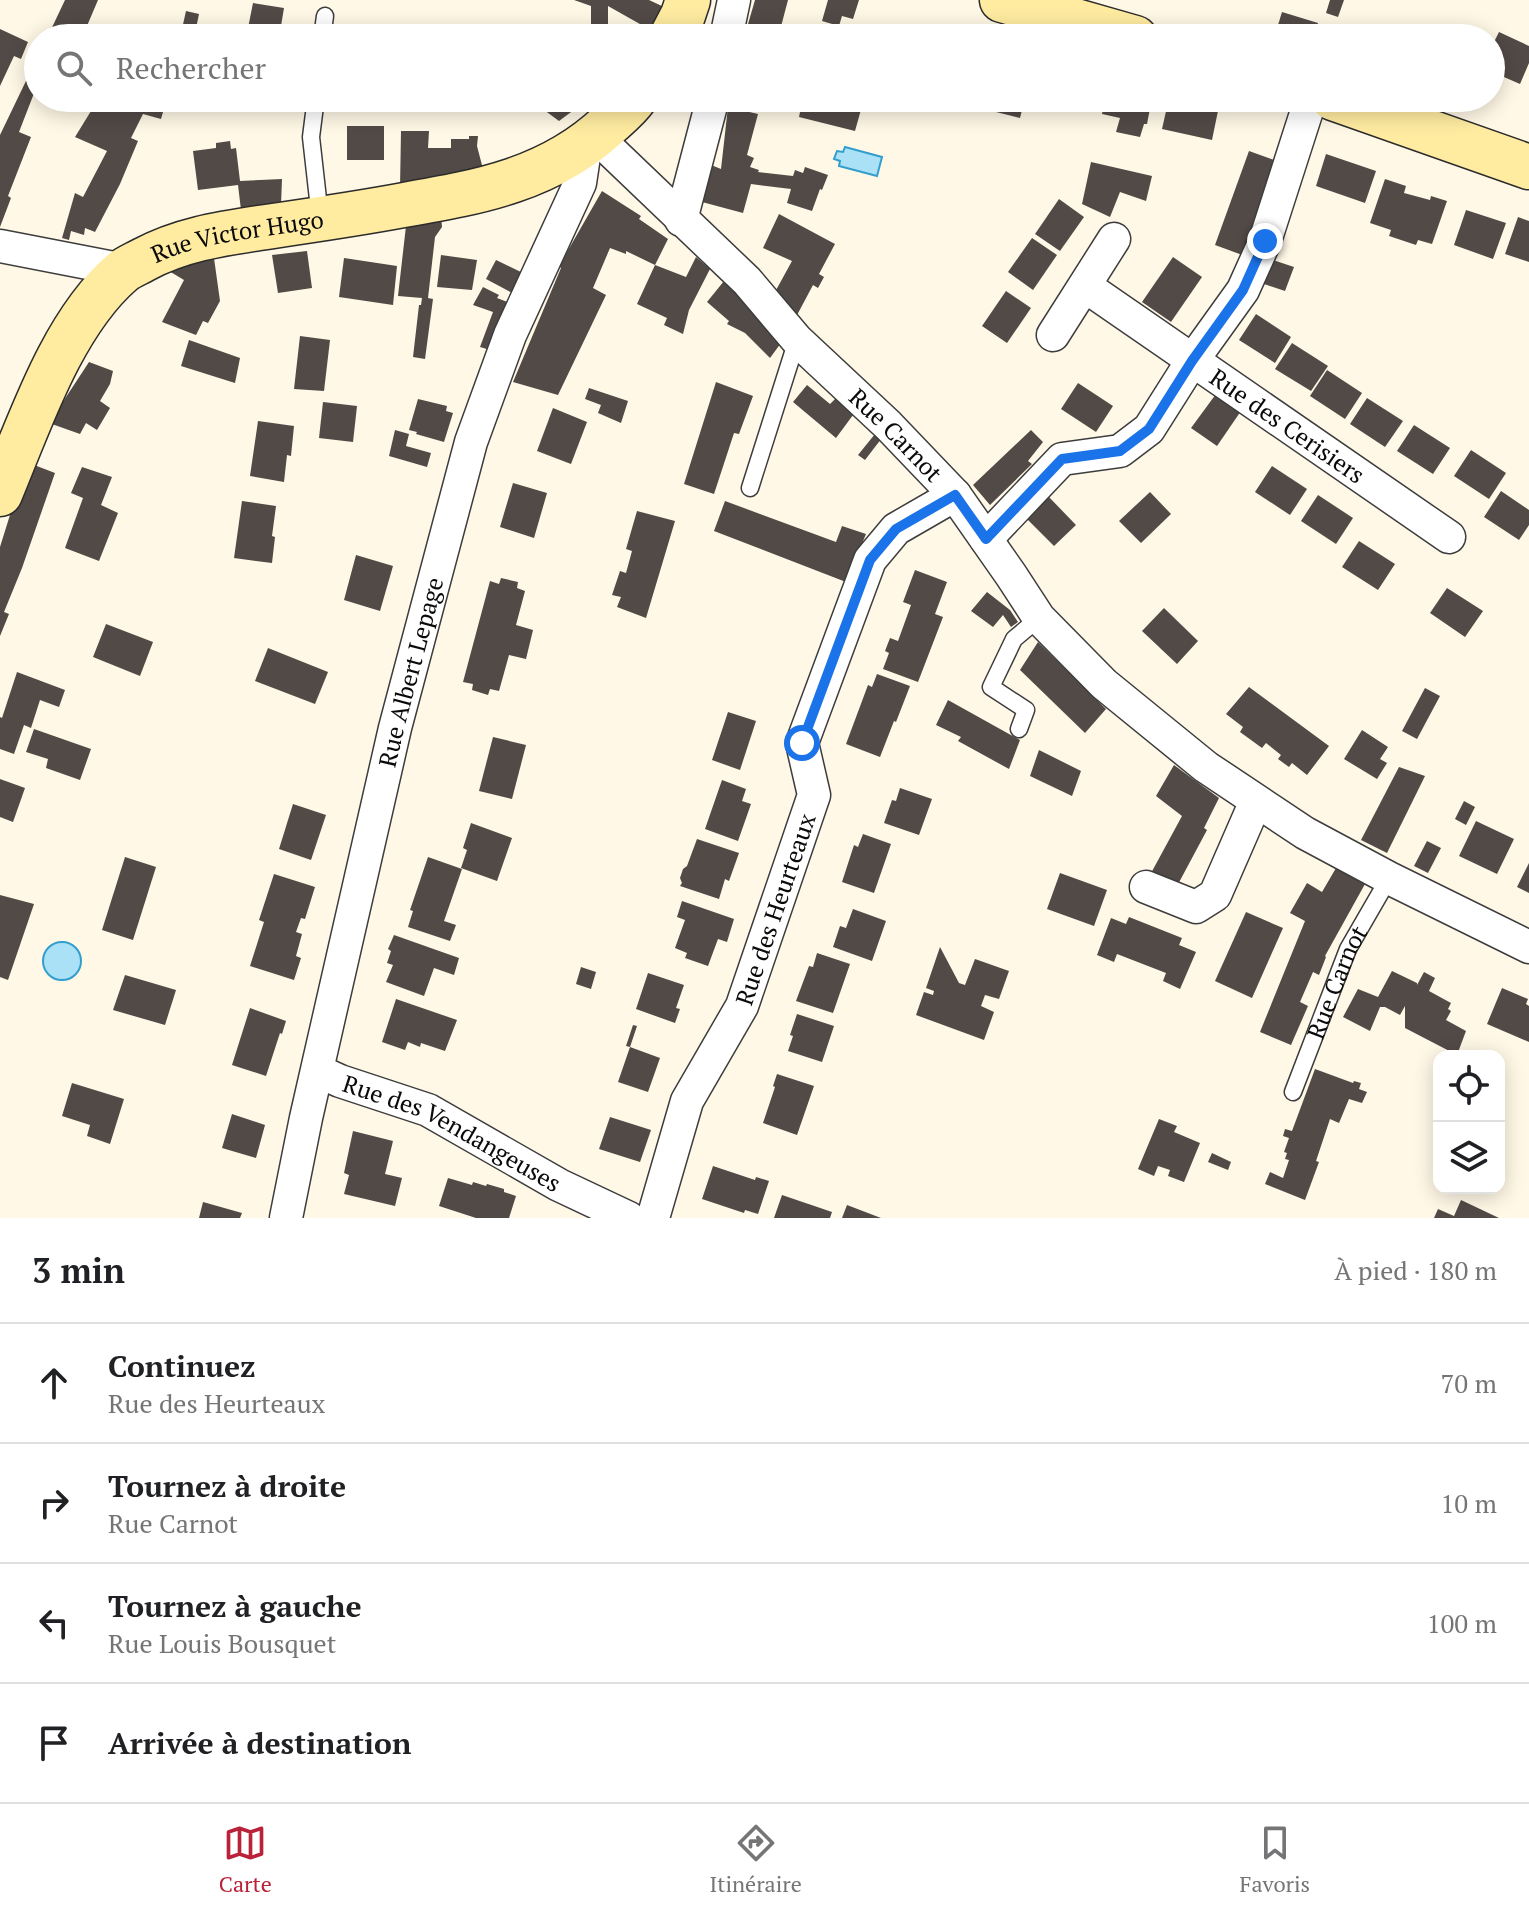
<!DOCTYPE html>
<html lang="fr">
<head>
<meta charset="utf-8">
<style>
  :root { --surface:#fff; --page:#f6f6f6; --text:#202124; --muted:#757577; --line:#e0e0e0; --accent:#b92238 }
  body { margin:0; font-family:"PT Serif",serif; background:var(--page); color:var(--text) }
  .controls { position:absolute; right:24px; bottom:24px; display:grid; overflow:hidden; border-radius:16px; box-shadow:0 4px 20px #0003 }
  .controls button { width:72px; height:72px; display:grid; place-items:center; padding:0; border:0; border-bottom:2px solid var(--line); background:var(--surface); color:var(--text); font:40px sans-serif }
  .stop { position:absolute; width:24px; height:24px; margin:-18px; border:6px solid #1a73e8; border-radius:50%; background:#fff }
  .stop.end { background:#1a73e8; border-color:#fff; box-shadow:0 2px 8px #0008 }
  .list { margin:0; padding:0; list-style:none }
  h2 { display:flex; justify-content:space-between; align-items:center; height:104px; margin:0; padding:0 32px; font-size:34px }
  h2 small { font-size:26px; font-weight:400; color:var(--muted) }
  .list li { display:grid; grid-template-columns:52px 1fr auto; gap:24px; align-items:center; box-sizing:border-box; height:120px; padding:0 32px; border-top:2px solid var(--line) }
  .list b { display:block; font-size:30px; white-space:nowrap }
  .list p { margin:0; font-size:26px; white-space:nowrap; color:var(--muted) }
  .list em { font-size:26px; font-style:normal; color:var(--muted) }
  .icon { flex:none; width:44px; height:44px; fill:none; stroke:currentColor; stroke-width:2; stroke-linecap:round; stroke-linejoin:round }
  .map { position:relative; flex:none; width:1529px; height:1218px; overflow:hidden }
  .search { position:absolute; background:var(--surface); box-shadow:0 4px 20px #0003; left:24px; right:24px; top:24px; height:88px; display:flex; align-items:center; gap:20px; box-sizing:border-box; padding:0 28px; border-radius:44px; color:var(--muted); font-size:30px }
  .sheet { height:584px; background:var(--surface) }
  nav { display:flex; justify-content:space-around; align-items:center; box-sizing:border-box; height:112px; border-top:2px solid var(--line); background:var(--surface); font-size:22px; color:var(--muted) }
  nav a { display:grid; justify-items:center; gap:4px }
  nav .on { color:var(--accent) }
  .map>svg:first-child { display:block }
  .water { fill:#abe1f6; stroke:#329ece; stroke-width:2 }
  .building { fill:#524a46 }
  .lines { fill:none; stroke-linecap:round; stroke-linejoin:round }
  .lane-casing { stroke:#3d3d3d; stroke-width:19 }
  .street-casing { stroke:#3d3d3d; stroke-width:35 }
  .secondary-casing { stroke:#2c2c2c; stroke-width:47 }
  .lane { stroke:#fff; stroke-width:16 }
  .street { stroke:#fff; stroke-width:32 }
  .secondary { stroke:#ffeca1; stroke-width:44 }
  .route { stroke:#1a73e8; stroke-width:10 }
  .labels { text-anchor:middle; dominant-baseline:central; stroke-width:8; stroke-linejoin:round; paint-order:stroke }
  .street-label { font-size:24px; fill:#0a0a0a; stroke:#fff }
</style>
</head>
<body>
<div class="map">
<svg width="1529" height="1218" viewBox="0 0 1529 1218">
  <rect width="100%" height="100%" fill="#fff8e6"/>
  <g class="water">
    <path d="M845 147 882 157 877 176 839 166 840 161 834 159 837 151 843 152Z"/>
    <circle cx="62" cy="961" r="19"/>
  </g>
  <g class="building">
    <path d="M65 0H98L84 33 96 38H47Z"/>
    <path d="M574 0H649L664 7 654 32 608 6V24H591V6Z"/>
    <path d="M755 0H788L778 38H744Z"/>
    <path d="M828 0H859L853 19 842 16 839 26 822 21Z"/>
    <path d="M1330 0H1344L1338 17 1326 13Z"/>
    <path d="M253 3 284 8 279 38H246Z"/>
    <path d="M186 11 199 14 194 38H180Z"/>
    <path d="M1282 12 1318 23 1313 38H1274Z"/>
    <path d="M377 24 418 32 417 38H374Z"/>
    <path d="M0 29 28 42 21 59 14 56 0 86Z"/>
    <path d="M1499 32 1529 46V63L1520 84 1497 74 1498 71 1491 68V48Z"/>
    <path d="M38 56V83L19 132 31 137 8 196 11 198 0 227V135Z"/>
    <path d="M99 98H167L161 119 143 114 131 138 138 141 120 184 95 232 85 228 84 235 71 231 69 240 62 238 75 193 83 197 107 151 75 137Z"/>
    <path d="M533 98H590L559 121 532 101Z"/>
    <path d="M803 98H827L862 106 855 131 799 117Z"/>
    <path d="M995 98H1025L1020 118 992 111Z"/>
    <path d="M1105 98H1152L1147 124H1144L1140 137 1116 132 1120 118 1102 114Z"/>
    <path d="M1169 98H1194V100L1219 106 1212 140 1162 129Z"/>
    <path d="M728 107 758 114 747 155 754 158 750 167 759 170 758 172 793 176 795 170 803 173 805 167 828 175 822 190 820 189 812 211 787 203 791 189 751 184 743 213 702 202 711 165 721 169Z"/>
    <rect x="347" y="126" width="37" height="34"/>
    <path d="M401 131H429L428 148H451V139H469V136H478L477 146 483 169 400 188Z"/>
    <path d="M230 141 231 149 236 148 240 181 282 179 281 205 241 210 238 185 198 190 193 151 216 148V143Z"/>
    <path d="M1249 151 1277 161 1245 256 1215 245Z"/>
    <path d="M1326 154 1376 171 1365 203 1316 186Z"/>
    <path d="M1091 162 1152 176 1146 201 1120 192 1110 217 1082 204Z"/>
    <path d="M1385 179 1406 186 1404 193 1430 200 1431 196 1447 201 1432 244 1418 240 1416 245 1389 236 1391 230 1370 223Z"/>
    <path d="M602 191 641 216 639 219 668 239 655 265 626 251V254L610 248 593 288 606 295 558 395 513 382 561 268 559 266Z"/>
    <path d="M1059 199 1084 217 1060 251 1035 234Z"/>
    <path d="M1466 210 1506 223 1493 259 1454 245Z"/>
    <path d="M779 214 835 244 819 274 824 277 818 288 813 285 796 317 775 292 792 261 763 248Z"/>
    <path d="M441 216 442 227 435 237 428 298 433 299 425 359 413 357 419 305H421L422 298 398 296 406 226Z"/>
    <path d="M1518 217 1529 221V262L1505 254Z"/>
    <path d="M1032 238 1057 255 1033 290 1008 272Z"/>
    <path d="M213 251 220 301 208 323 203 321 196 335 162 322 184 280 169 271Z"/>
    <path d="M307 251 312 288 278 293 272 255Z"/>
    <path d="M441 255 477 260 472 290 437 287Z"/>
    <path d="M696 257 710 269 689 310 683 334 664 325 667 318 637 304 655 265 686 277Z"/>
    <path d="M1173 257 1202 277 1171 322 1142 302Z"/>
    <path d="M344 258 397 266 393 305 339 297Z"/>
    <path d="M1270 259 1294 267 1285 291 1261 283Z"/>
    <path d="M496 260 527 275 518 296 486 279Z"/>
    <path d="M724 281 756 310 781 343 770 358 745 333 727 324 729 321 707 302Z"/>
    <path d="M483 287 499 295 497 298 515 305 497 352 480 347 493 312 473 305Z"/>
    <path d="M1006 291 1031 308 1007 343 982 326Z"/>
    <path d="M1256 314 1291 337 1275 363 1239 340Z"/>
    <path d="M300 336 330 340 324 391 294 389Z"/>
    <path d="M189 340 240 358 235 383 181 366Z"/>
    <path d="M1292 343 1328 366 1311 391 1275 369Z"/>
    <path d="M89 362 113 371 110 384 100 401 110 408 97 430 86 423 80 434 49 423Z"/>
    <path d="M1327 370 1362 393 1345 419 1310 396Z"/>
    <path d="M716 382 753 396 739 434 734 433 714 494 684 484Z"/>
    <path d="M1078 383 1113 406 1096 432 1061 409Z"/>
    <path d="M807 385 830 404 837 397 856 411 836 438 793 402Z"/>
    <path d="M589 388 628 401 621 423 598 413 601 405 585 399Z"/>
    <path d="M1216 394 1241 411 1217 446 1191 428Z"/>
    <path d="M1367 398 1403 421 1385 447 1350 424Z"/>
    <path d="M418 399 447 406 446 411 453 413 444 442 416 434 417 432 409 430Z"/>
    <path d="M323 402 357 406 353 442 319 438Z"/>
    <path d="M553 408 587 422 571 464 537 451Z"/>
    <path d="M258 421 294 426 291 456 287 455 284 482 250 476Z"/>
    <path d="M1414 425 1450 448 1433 474 1397 451Z"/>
    <path d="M879 429 885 434 865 460 858 455Z"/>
    <path d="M395 430 409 434 406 446 431 453 427 467 389 456Z"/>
    <path d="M1031 430 1043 442 1028 461 1032 464 990 505 973 485Z"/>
    <path d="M1471 450 1506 473 1489 499 1454 476Z"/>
    <path d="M29 463 55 473 22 568 4 612 9 614 0 636V547L19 486Z"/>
    <path d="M1272 466 1307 489 1290 515 1255 492Z"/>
    <path d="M82 467 112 477 101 505 118 513 99 561 65 548 83 498 71 493Z"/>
    <path d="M513 483 547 493 534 538 500 527Z"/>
    <path d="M1501 491 1529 510V525L1519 540 1484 517Z"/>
    <path d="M1150 492 1171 514 1141 543 1119 521Z"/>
    <path d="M1047 495 1076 525 1054 546 1024 516Z"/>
    <path d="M1318 495 1353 518 1336 544 1301 521Z"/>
    <path d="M242 501 276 506 272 536 275 537 272 563 234 558Z"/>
    <path d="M725 501 836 542 842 526 866 534 846 582 714 531Z"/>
    <path d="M637 511 675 521 646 618 617 607 621 597 612 595 620 571 626 573 632 551 626 549Z"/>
    <path d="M1359 541 1395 564 1378 590 1342 567Z"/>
    <path d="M356 555 393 566 380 611 344 600Z"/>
    <path d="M915 570 947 582 935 614 943 617 918 682 883 669 889 653 885 651 890 638 898 641 911 605 903 602Z"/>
    <path d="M501 578 518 582 517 588 525 591 516 625 533 630 526 659 509 655 499 691 490 689 488 695 472 690 473 684 463 682 490 581 499 584Z"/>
    <path d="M1447 588 1483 611 1465 637 1430 613Z"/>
    <path d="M987 592 1010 610 1018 622 1011 627 1003 615 993 627 971 611Z"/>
    <path d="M1164 608 1198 641 1177 664 1142 631Z"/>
    <path d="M106 624 153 642 140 676 93 657Z"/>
    <path d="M1038 642 1106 709 1085 733 1020 670Z"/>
    <path d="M268 648 328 672 315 704 255 681Z"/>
    <path d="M17 672 65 690 59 707 40 700 31 728 24 725 14 754 0 749V717L2 718Z"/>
    <path d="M877 674 910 686 896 722 894 721 880 757 846 744 868 685 872 687Z"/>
    <path d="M1249 687 1329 746 1307 775 1292 763 1289 767 1278 759 1281 755 1266 743 1262 748 1240 732 1243 727 1226 714Z"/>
    <path d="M1425 688 1440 696 1417 739 1402 731Z"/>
    <path d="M948 700 1020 740 1009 769 958 741 961 737 936 725Z"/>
    <path d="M728 712 756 721 740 770 712 760Z"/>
    <path d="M34 729 91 749 80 780 46 768 48 759 26 752Z"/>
    <path d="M1362 730 1388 747 1380 759 1387 763 1377 779 1344 759Z"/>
    <path d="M493 737 526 745 512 799 479 791Z"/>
    <path d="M1039 750 1081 771 1072 796 1030 776Z"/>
    <path d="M1174 765 1219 798 1204 828 1207 830 1176 888 1150 875 1182 816 1156 796Z"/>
    <path d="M1399 767 1425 776 1387 853 1361 840Z"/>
    <path d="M0 779 25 788 13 822 0 817Z"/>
    <path d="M722 780 746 789 742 801 751 804 738 841 705 829Z"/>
    <path d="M900 788 932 799 919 835 884 823 892 800 896 801Z"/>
    <path d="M1464 801 1475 807 1466 825 1455 819Z"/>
    <path d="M293 804 326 815 311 860 279 849Z"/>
    <path d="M1476 821 1514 839 1497 874 1459 856Z"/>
    <path d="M471 823 512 838 497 881 461 868 467 850 463 848Z"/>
    <path d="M863 834 891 844 874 893 842 882 854 845 858 847Z"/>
    <path d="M697 839 739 853 729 881 725 879 719 899 680 886 682 883 680 878 683 869 687 866Z"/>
    <path d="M1427 841 1441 848 1428 873 1414 866Z"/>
    <path d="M125 857 156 867 133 940 102 930Z"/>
    <path d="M428 857 462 869 444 921 456 925 450 941 408 927 413 911 410 910Z"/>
    <path d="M1529 863V893L1517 887Z"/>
    <path d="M1336 868 1365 884 1325 956 1326 957 1319 975 1313 972 1300 1002 1308 1006 1291 1045 1260 1032 1305 921 1290 913 1307 883 1322 892Z"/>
    <path d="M1060 873 1107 890 1094 926 1047 909Z"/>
    <path d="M274 874 315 887 305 919 301 918 296 932 302 934 296 956 301 958 294 980 250 966 264 922 259 920Z"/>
    <path d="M0 895 34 904 8 980 0 977Z"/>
    <path d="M682 901 734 919 727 942 718 939 708 966 685 958 687 953 675 948 685 920 677 917Z"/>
    <path d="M853 909 886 921 872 961 833 947 840 926 846 928Z"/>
    <path d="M1246 912 1283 928 1252 998 1215 981Z"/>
    <path d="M1129 917 1182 938 1179 945 1196 952 1180 989 1163 981 1166 973 1117 954 1114 962 1097 955 1111 918 1126 924Z"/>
    <path d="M394 935 459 958 454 975 434 968 424 996 386 982 393 965 387 963 391 951 388 949Z"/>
    <path d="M940 947 959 983 965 985 975 959 1009 971 999 999 985 995 981 1006 994 1012 984 1040 916 1015 924 992 933 995 934 991 926 988Z"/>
    <path d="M817 953 850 964 833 1013 796 1001 809 966 813 967Z"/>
    <path d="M581 967 596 972 591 989 576 984Z"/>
    <path d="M1392 971 1417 983V985L1424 972 1435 978 1429 991 1451 1003 1448 1009 1451 1011 1446 1020 1466 1031 1457 1055 1405 1028V1006L1400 1015 1385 1007H1380L1370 1031 1343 1017 1358 989 1378 997Z"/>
    <path d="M648 973 684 985 676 1008 680 1009 675 1023 636 1009Z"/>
    <path d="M125 975 176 990 165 1025 113 1010Z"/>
    <path d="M1502 988 1528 999 1526 1004 1529 1006V1042L1487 1024Z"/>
    <path d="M396 999 457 1020 445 1051 421 1043 420 1047 408 1042 405 1050 382 1042Z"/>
    <path d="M250 1008 286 1021 282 1034 280 1033 266 1076 232 1065Z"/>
    <path d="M797 1014 834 1026 822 1062 788 1051 793 1036 790 1035Z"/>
    <path d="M633 1025 637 1026 630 1047 660 1058 648 1092 618 1082 630 1047 626 1046Z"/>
    <path d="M1315 1069 1353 1083 1354 1081 1361 1083 1359 1089 1367 1092 1362 1103 1349 1099 1339 1123 1330 1119 1316 1161 1319 1162 1305 1200 1265 1184 1270 1172 1283 1178 1289 1160 1285 1159 1287 1153 1284 1152 1289 1138 1283 1136 1285 1129 1292 1131Z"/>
    <path d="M777 1074 814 1086 797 1135 763 1123 775 1087 773 1086Z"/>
    <path d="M72 1083 124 1099 110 1144 87 1136 90 1125 62 1116Z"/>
    <path d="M232 1114 265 1125 256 1158 222 1148Z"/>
    <path d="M610 1117 651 1130 640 1162 599 1149Z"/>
    <path d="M1159 1119 1177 1126 1174 1132 1200 1143 1184 1182 1168 1176 1170 1170 1158 1166 1154 1176 1138 1169Z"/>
    <path d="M353 1131 393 1141 385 1174 402 1178 395 1206 344 1194 349 1175 344 1173Z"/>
    <path d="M1212 1153 1231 1162 1228 1170 1208 1162Z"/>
    <path d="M713 1166 755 1180 756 1177 769 1181 758 1214 745 1210 744 1213 702 1199Z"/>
    <path d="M448 1178 472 1185 473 1182 486 1186 487 1184 504 1189V1192L516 1196 509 1218H476L439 1206Z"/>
    <path d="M782 1195 832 1212 830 1218H774Z"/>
    <path d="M1461 1200 1499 1218H1434L1438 1209 1454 1216Z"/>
    <path d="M203 1202 242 1213 240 1218H199Z"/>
    <path d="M847 1205 881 1218H842Z"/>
  </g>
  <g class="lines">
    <g class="lane-casing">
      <g id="lane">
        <path d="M322 38 325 16"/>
        <path d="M316 98 311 137 320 217"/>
        <path d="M750 488 797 340"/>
        <path d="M1019 729 1026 710 991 687 1014 639 1039 618"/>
        <path id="s1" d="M1293 1092 1348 949 1389 878"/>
      </g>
    </g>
    <g class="street-casing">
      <g id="street">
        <path d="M726 38 734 0"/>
        <path id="s2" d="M598 134 609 149 747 281 797 340 888 425 955 495 1011 575 1039 618 1104 684 1206 767 1305 833 1389 878 1529 947"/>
        <path d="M681 220 713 98"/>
        <path d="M0 246 124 270"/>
        <path id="s3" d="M1085 286 1449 537"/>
        <path d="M1053 335 1114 239"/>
        <path d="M986 539 1062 459 1120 451 1149 429 1192 361 1243 290 1265 241 1311 98"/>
        <path d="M1146 887 1196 907 1215 895 1256 801"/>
        <path id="s4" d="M318 1071 340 1081 428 1110 559 1185 629 1218"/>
        <path id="s5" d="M286 1218 306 1118 395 728 471 442 510 335 580 183 586 143"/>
        <path id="s6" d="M653 1218 687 1101 742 1006 814 795 802 743 870 560 896 529 955 495"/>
      </g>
    </g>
    <g class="secondary-casing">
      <g id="secondary">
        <path d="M1002 0 1135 38"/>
        <path d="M671 38 683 15 688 0"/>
        <path d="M1333 98 1529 167"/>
        <path id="s7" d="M0 494C30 422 62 324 122 272 128 267 136 264 143 260 180 240 219 234 259 228 307 221 356 214 404 205 480 192 551 179 609 124 618 116 628 108 635 98"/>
      </g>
    </g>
    <use href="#lane" class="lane"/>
    <use href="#street" class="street"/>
    <use href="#secondary" class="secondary"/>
  </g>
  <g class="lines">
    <path class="route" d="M802 743 870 560 896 529 955 495 986 539 1062 459 1120 451 1149 429 1192 361 1243 290 1265 241"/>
  </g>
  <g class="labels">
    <g class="street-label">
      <text stroke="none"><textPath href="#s7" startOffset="378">Rue Victor Hugo</textPath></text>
      <text stroke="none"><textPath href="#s3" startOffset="246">Rue des Cerisiers</textPath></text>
      <text stroke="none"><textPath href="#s2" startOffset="424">Rue Carnot</textPath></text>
      <text stroke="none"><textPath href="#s5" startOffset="560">Rue Albert Lepage</textPath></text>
      <text stroke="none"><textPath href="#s6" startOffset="334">Rue des Heurteaux</textPath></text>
      <text stroke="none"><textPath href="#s1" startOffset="118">Rue Carnot</textPath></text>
      <text stroke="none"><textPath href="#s4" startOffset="148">Rue des Vendangeuses</textPath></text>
    </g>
  </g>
</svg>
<div class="controls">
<button><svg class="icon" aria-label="locate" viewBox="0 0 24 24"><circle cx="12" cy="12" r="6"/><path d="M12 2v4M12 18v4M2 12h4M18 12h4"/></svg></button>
<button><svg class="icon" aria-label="layers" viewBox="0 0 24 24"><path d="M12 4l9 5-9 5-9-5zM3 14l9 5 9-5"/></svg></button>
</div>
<div class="stop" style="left:802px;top:743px"></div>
<div class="stop end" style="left:1265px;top:241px"></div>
<div class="search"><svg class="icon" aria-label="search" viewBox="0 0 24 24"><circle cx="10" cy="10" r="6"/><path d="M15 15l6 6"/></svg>Rechercher</div>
</div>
<section class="sheet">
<h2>3 min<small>À pied · 180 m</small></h2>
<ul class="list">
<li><svg class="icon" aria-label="ahead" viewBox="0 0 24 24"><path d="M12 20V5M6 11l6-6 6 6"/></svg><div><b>Continuez</b><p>Rue des Heurteaux</p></div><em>70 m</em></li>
<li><svg class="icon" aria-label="right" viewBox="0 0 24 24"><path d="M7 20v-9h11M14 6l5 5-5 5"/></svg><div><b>Tournez à droite</b><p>Rue Carnot</p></div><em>10 m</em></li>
<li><svg class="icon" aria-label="left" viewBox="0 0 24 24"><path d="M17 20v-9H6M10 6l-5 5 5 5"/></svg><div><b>Tournez à gauche</b><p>Rue Louis Bousquet</p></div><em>100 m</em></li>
<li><svg class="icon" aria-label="arrive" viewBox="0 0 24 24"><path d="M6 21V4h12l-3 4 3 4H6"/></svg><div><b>Arrivée à destination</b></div></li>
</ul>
</section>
<nav>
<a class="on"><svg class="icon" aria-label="map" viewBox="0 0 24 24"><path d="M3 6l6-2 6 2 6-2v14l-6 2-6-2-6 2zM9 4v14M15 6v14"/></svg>Carte</a>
<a><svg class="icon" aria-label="directions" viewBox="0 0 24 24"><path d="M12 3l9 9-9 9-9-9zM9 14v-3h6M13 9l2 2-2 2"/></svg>Itinéraire</a>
<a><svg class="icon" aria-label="saved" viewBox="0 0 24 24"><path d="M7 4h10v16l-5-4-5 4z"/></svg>Favoris</a>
</nav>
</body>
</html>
